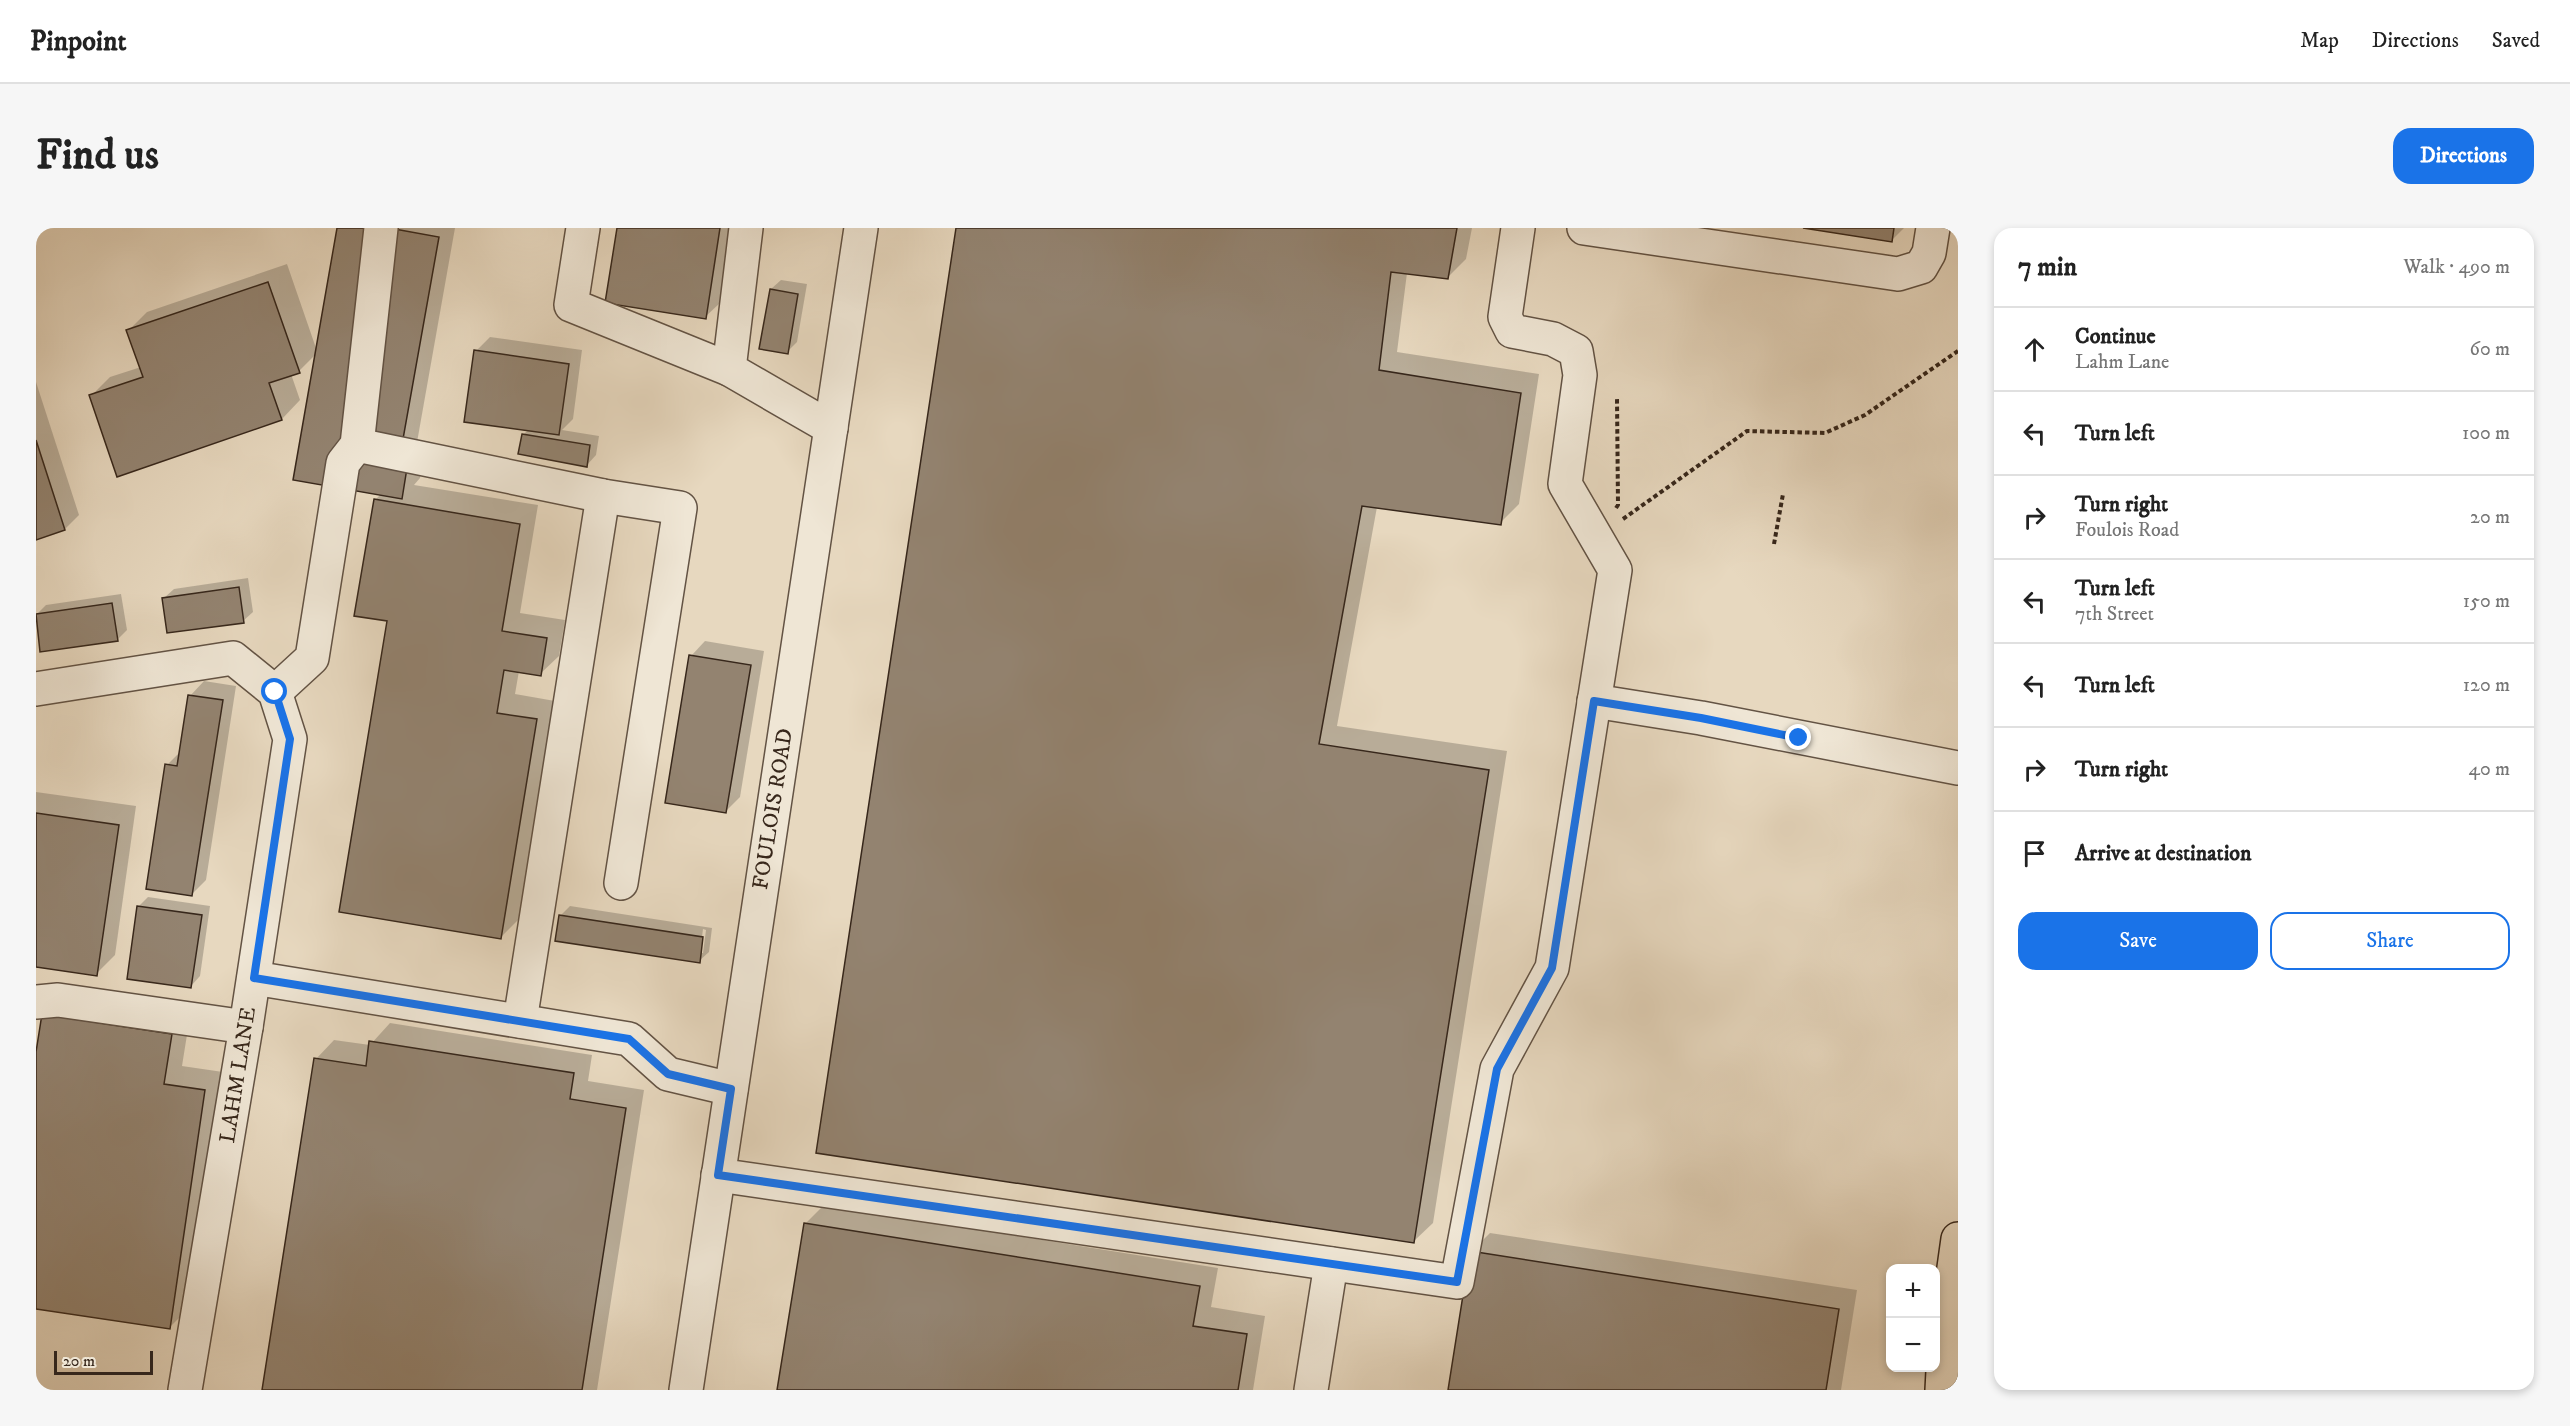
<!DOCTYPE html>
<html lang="en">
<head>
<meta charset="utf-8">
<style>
  :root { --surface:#fff; --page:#f6f6f6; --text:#222; --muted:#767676; --line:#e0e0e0; --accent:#1a73e8 }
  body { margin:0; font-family:"IM FELL DW Pica",serif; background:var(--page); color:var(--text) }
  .controls { position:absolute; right:18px; bottom:18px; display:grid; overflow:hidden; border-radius:12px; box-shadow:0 3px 9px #0003 }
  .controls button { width:54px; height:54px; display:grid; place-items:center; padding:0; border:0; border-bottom:2px solid var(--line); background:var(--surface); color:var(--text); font:30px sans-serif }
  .scale { position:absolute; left:18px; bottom:15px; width:99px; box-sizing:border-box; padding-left:6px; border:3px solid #37271b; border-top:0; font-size:16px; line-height:21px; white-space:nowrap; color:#37271b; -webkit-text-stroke:4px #efe6d5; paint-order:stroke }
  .stop { position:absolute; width:18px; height:18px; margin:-14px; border:4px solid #1a73e8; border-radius:50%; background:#fff }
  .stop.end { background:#1a73e8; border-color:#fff; box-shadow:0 2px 6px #0008 }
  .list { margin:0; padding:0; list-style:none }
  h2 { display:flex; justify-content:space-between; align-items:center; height:78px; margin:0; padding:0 24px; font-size:26px }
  h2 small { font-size:20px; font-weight:400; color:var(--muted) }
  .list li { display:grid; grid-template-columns:39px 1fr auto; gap:18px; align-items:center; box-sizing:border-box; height:84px; padding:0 24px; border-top:2px solid var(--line) }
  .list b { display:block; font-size:22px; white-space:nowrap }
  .list p { margin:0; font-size:20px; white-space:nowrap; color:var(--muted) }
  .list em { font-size:20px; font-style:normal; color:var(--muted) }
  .actions { display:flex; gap:12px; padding:18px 24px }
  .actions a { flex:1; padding:14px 0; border:2px solid var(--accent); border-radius:18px; text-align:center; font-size:21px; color:var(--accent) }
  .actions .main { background:var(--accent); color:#fff }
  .icon { flex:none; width:33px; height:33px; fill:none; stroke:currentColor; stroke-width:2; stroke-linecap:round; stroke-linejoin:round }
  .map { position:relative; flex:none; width:1922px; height:1162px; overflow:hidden; border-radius:18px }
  header { display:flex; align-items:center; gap:36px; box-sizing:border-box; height:84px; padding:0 30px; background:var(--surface); border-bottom:2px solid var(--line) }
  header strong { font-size:28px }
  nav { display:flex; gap:33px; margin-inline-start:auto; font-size:21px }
  .intro { display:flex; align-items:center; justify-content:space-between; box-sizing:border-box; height:144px; padding:0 36px }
  h1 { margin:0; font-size:42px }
  .button { padding:15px 27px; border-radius:18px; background:var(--accent); color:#fff; font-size:21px; font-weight:700 }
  main { display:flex; gap:36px; padding:0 36px }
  aside { flex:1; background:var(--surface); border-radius:18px; box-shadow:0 3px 9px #0003 }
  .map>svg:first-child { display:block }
  .shadow { fill:#0003; fill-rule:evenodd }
  .building { fill:#938370; stroke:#37271b; stroke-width:1.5 }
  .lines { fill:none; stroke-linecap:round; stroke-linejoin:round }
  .minor-casing { stroke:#635344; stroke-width:36 }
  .major-casing { stroke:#37271b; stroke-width:36 }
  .path { stroke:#37271b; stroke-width:4; stroke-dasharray:4.5 3; stroke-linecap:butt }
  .minor { stroke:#efe6d5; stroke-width:33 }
  .major { stroke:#e7d8bf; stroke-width:33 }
  .route { stroke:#1a73e8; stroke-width:8 }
  .labels { text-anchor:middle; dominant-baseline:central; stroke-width:4.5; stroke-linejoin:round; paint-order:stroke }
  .street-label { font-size:22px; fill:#37271b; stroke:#efe6d5 }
</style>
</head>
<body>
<header>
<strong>Pinpoint</strong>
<nav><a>Map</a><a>Directions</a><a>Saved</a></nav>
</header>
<div class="intro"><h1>Find us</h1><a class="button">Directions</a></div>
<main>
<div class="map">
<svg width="1922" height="1162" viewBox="0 0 1922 1162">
  <rect width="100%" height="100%" fill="#e7d8bf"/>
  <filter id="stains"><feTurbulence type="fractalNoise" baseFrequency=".00333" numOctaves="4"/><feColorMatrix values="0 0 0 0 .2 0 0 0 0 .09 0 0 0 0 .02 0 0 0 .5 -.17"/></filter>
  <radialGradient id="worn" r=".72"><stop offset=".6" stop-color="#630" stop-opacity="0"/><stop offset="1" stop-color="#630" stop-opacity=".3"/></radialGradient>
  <g class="shadow">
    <path d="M302 0H419L380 220 389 222 384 250 378 257 502 277 484 385 529 392 523 428 504 446 483 443 479 466 519 473 483 691 464 710 353 392 339 272 345 266 280 126 263 143 255 146 264 172 246 191 55 168 74 149 105 139 92 103 111 84 251 36 281 123Z"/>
    <path d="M582 0H695L684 75 669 89Z"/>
    <path d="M921 0H1436L1430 31 1412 49 1371 45 1361 124 1503 146 1483 276 1464 295 1341 279 1301 498 1471 523 1397 995 1378 1013Z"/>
    <path d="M1777 0H1868L1856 12Z"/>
    <path d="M745 52 771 56 761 114 751 124 735 61Z"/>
    <path d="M454 109 546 122 537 191 526 202 563 208 560 227 551 237 487 207 492 202 440 123Z"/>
    <path d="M0 154 43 287 29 301 0 310Z"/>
    <path d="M212 350 217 384 207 393 128 370 138 361Z"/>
    <path d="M85 366 91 402 81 412 0 387 10 377Z"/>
    <path d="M669 413 728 423 704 569 689 584 655 428Z"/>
    <path d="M168 453 200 458 170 652 155 667 131 537 145 523 154 468Z"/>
    <path d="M0 564 100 578 79 727 60 746 0 737Z"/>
    <path d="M112 669 174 678 164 748 155 758 102 679Z"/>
    <path d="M534 678 676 700 673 724 663 733 524 688ZM667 701 670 702 667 725H664Z"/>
    <path d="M7 787 154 788 146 838 187 844 152 1081 133 1100 0 1080V834Z"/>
    <path d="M354 795 556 827 552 853 608 862 561 1162H228L280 831 298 812 334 817Z"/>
    <path d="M788 977 1182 1040 1175 1079 1229 1088 1217 1162H743L769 996Z"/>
    <path d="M1454 1005 1821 1062 1805 1162H1414L1436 1023Z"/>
  </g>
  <g class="building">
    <path d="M301 0H353L403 9 362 239 371 240 366 271 257 252Z"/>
    <path d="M581 0H684L670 91 569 75Z"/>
    <path d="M920 0H1421L1412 51 1355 44 1343 142 1485 165 1465 297 1326 278 1283 516 1453 542 1378 1015 780 925Z"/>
    <path d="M1767 0H1858L1856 14Z"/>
    <path d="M232 54 264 145 233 155 246 192 81 249 53 167 107 149 90 102Z"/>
    <path d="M734 61 762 66 752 126 723 121Z"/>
    <path d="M438 122 533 136 523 207 428 194Z"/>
    <path d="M486 206 554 217 551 239 482 226Z"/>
    <path d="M0 212 29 302 0 312Z"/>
    <path d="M338 271 484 296 466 403 511 410 505 448 468 442 461 485 501 491 465 711 303 684 351 393 318 388Z"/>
    <path d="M203 359 208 395 131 405 126 370Z"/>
    <path d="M76 375 82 413 4 424 0 386Z"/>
    <path d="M653 427 715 437 690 585 629 575Z"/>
    <path d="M152 467 187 472 156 668 110 661 129 536 141 538Z"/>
    <path d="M0 585 83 597 61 748 0 739Z"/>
    <path d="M101 678 166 687 155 760 91 751Z"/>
    <path d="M523 687 667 709 664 735 519 713Z"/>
    <path d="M6 786 136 806 128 856 169 862 134 1101 0 1081V824Z"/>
    <path d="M333 813 538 845 534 871 590 880 546 1162H226L278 830 330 838Z"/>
    <path d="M768 995 1164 1058 1157 1098 1211 1106 1202 1162H741Z"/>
    <path d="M1434 1023 1803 1081 1790 1162H1412Z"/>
  </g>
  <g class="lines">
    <g class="minor-casing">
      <g id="minor">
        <path d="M547 0 535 77 693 141"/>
        <path d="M710 0 693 141 795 200"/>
        <path d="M1548 0 1862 46 1885 39 1893 25 1897 0"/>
        <path d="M321 217 567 268 644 280 585 655"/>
        <path d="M0 461 197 430 239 464 254 511 210 799 149 1162"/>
        <path d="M239 464 276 430 307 235 321 217 345 0"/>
        <path d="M1558 473 1665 490 1922 540"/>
        <path d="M218 750 593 811 632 846 695 861"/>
        <path d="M0 774 22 772 210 799"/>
        <path d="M484 793 567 268"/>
        <path d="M682 947 1421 1054 1461 841 1516 740 1579 342 1529 256 1544 147 1540 123 1517 111 1476 103 1469 89 1482 0"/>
        <path d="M650 1162 825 0"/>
        <path d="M1275 1162 1295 1036"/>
      </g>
    </g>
    <g class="major-casing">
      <path id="major" d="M1906 1162 1909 1104 1922 1011"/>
    </g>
    <g class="path">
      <path d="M1580 280 1582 277 1581 170"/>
      <path d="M1587 291 1711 203 1789 205 1829 187 1922 123"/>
      <path d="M1738 316 1747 266"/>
    </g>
    <use href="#minor" class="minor"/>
    <use href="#major" class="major"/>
  </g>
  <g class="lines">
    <path class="route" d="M239 464 254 511 218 750 593 811 632 846 695 861 682 947 1421 1054 1461 841 1516 740 1558 473 1665 490 1763 510"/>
  </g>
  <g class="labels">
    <g class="street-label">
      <text transform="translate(737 581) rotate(-81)">FOULOIS ROAD</text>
      <text transform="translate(202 847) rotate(-81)">LAHM LANE</text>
    </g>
  </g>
  <rect width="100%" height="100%" filter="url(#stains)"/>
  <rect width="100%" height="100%" fill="url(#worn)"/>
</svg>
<div class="controls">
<button>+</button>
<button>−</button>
</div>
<div class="scale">20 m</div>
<div class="stop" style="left:239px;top:464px"></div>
<div class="stop end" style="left:1763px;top:510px"></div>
</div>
<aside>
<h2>7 min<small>Walk · 490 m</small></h2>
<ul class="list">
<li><svg class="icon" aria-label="ahead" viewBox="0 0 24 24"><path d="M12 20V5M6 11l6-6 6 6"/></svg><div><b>Continue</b><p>Lahm Lane</p></div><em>60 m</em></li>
<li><svg class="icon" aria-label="left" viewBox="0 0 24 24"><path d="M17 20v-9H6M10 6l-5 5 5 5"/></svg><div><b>Turn left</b></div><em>100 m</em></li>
<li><svg class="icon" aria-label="right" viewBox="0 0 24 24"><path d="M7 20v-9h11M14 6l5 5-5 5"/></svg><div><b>Turn right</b><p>Foulois Road</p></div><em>20 m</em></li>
<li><svg class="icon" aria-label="left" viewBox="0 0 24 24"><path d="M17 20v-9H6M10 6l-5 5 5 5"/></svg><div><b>Turn left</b><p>7th Street</p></div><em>150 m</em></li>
<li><svg class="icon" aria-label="left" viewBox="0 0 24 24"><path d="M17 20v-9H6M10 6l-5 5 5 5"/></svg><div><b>Turn left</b></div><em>120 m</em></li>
<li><svg class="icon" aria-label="right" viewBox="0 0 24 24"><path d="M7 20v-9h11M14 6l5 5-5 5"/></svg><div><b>Turn right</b></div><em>40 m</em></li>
<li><svg class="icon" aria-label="arrive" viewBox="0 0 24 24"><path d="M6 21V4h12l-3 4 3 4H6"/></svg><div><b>Arrive at destination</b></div></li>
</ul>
<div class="actions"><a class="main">Save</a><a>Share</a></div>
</aside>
</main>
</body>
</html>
